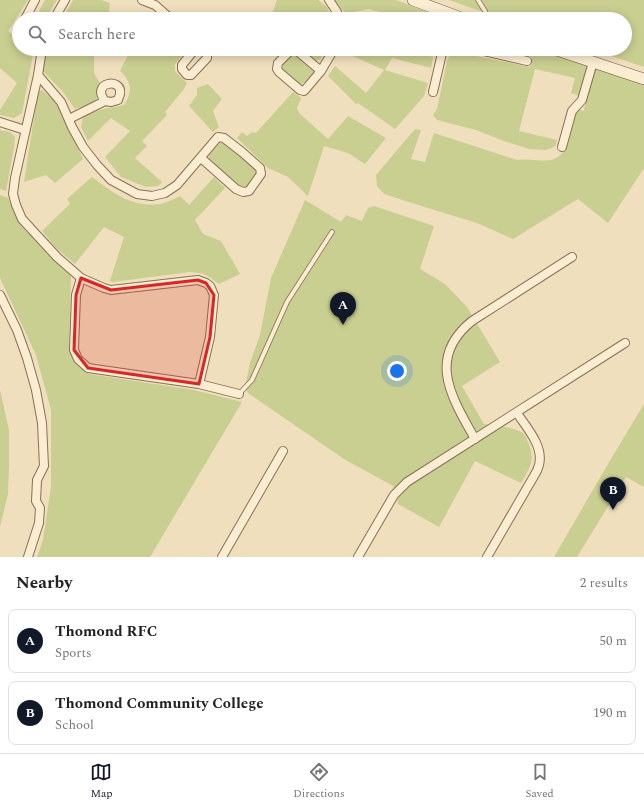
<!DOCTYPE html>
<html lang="en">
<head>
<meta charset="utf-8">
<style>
  :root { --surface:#fff; --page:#f6f6f6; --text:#222; --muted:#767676; --line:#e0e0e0; --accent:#111827 }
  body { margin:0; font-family:Spectral,serif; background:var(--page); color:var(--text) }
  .you { position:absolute; left:397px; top:371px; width:14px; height:14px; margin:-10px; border:3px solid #fff; border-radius:50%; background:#1a73e8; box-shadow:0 0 0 6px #1a73e833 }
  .badge { display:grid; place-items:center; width:26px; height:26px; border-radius:50%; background:var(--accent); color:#fff; font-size:13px; font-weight:700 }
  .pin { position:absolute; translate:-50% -33px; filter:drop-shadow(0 1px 2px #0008) }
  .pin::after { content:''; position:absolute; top:21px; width:14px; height:12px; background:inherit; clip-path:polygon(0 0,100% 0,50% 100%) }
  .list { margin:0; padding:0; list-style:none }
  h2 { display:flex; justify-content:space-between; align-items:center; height:52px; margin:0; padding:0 16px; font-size:17px }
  h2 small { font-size:13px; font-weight:400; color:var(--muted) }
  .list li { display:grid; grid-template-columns:26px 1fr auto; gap:12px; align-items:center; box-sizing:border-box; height:64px; margin:0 8px 8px; padding:0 8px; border:1px solid var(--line); border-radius:8px }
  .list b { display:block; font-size:15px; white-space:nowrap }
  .list p { margin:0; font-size:13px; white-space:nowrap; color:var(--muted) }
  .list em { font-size:13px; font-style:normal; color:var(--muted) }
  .icon { flex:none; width:22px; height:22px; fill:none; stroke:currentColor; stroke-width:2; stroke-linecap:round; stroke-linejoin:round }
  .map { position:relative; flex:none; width:644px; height:557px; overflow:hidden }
  .search { position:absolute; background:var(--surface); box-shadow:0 2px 10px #0003; left:12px; right:12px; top:12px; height:44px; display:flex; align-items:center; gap:10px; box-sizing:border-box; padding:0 14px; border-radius:22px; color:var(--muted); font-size:15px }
  .sheet { height:196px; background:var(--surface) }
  nav { display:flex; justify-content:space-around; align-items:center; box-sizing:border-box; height:56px; border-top:1px solid var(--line); background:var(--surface); font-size:11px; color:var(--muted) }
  nav a { display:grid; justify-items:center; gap:2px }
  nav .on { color:var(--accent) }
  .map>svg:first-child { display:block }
  .green { fill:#c9ce91 }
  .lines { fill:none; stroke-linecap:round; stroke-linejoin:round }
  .lane-casing { stroke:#896f56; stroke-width:5.5 }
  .street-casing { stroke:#896f56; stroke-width:10 }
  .secondary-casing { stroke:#6a5039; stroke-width:12 }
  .lane { stroke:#faedd1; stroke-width:4 }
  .street { stroke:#faedd1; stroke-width:8 }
  .secondary { stroke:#faedd1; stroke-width:11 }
  .marked { fill:#d62828; fill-opacity:0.2; stroke:#d62828; stroke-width:3; stroke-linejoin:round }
</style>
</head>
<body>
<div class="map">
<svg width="644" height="557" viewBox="0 0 644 557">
  <rect width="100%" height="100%" fill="#f0dfbd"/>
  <g class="green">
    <path d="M0 0H28L8 31 19 40V49H34L22 113 14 118 0 115V110L17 83 0 68Z"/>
    <path d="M45 0H57L45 19H31V16L37 15Z"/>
    <path d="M73 0H101L110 3 108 19H62L69 7Z"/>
    <path d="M277 0H318L327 7 332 19H267L271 17Z"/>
    <path d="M334 0H396L442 18 391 19 383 13 368 9 346 14Z"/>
    <path d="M449 0H644V67L590 49H625V19H538C530 12 520 12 512 19H503Z"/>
    <path d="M46 49H94V73L100 83 97 92 96 102 75 109 63 92 43 71Z"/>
    <path d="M131 49H137L141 52 144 49H188L175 64V71L187 83 184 89 165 112 167 115 142 141 147 146 135 158 162 182 158 186 146 187 121 177 105 157 130 131 111 118 88 141 81 127 83 116 103 109 124 105C133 92 132 82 120 71Z"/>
    <path d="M301 49H326L320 60H315Z"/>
    <path d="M345 49H397L433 57 431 68 392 58 385 70 428 83 424 96 395 129 358 103 356 104 328 76 335 66 366 93 384 70 344 52Z"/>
    <path d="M518 49H536L644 85V168L608 223 578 199 513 239 477 223 415 204 384 194 377 186 376 175 415 129 421 130 411 159 425 162 434 133 517 160C538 157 557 170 568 143L577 109 584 111 586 98 571 93 575 78 535 69 519 131 557 140 556 145 552 148 546 150 529 149 504 141 476 130 437 120 433 115 437 109 447 61 450 55 456 52 530 67 532 57 516 54Z"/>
    <path d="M292 55 296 56 314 71 313 74 301 85 298 84 282 69 283 64Z"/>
    <path d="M208 84 222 99 213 111 219 127 213 132 189 106 197 95V88Z"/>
    <path d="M42 90 55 101 83 159 55 183 46 175 24 182 38 92Z"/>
    <path d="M293 92 301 98 297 108 299 113 328 139 348 116 386 138 365 164 348 153 324 146 308 196 288 177 268 168 237 138 242 132 247 136 252 132 256 133Z"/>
    <path d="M0 130 10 132 15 137 14 147 6 191 0 189Z"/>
    <path d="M220 143H225L256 170 257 174 247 186 240 187 208 160 209 155Z"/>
    <path d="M92 177C112 192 132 208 160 204 166 203 174 199 180 196L189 205 214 177 225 188 195 220 203 234 221 241 240 274 219 284C207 275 205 273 190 272L113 282 110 281 124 237 104 227 75 264 56 248 42 231 70 204 67 199Z"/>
    <path d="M0 195 8 198 22 227 71 275 69 350 79 366 89 374 194 390 242 402 150 557H37L43 540 51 487V410L36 355 0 278Z"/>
    <path d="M305 200 341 222 346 215 362 221 368 208 374 206 434 226 420 269 445 284 467 307 500 362 462 386 484 424C494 425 513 427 521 432 525 434 526 438 528 442 536 459 530 468 521 483L475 461 439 527 398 504 393 486 344 459 248 393 245 387 250 363 260 335 271 278Z"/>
    <path d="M0 390 9 430V467L8 494 0 527Z"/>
    <path d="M644 404V487L626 477 577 557H554L608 464Z"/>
  </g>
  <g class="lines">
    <g class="lane-casing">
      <g id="lane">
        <path d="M478 0 485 11V19"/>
        <path d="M239 394 252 380 287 302 332 232"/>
      </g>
    </g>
    <g class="street-casing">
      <g id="street">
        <path d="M142 0 155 5 171 19"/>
        <path d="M329 0 337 12 339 19"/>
        <path d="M25 19 35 0"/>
        <path d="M54 19 65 0"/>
        <path d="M42 49 38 75 15 178 13 194 16 205 22 219 57 257 81 278 104 288 111 290 198 280 206 283 210 286 214 295 210 337 199 384"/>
        <path d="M195 49 182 65V69L187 75H191L207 58V51L204 49"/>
        <path d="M475 49 527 61"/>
        <path d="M321 71 296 50H292L289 52 278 63 277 69 279 72 300 90 304 91 321 71 334 49"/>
        <path d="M38 75 61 102 72 127 83 147 97 165 111 180 137 194 152 196 165 193 177 185 218 137 224 138 242 152 260 168 261 174 249 191 243 192 236 189 201 158"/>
        <path d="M433 92 443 49"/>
        <path d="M69 119 105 101 111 102 118 100C118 98 120 96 120 94 123 77 90 82 105 101"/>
        <path d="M0 122 25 130"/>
        <path d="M562 147 572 111 582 100 593 62"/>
        <path d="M81 278 76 295 74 350 78 359 88 368 199 384 239 394"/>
        <path d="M0 295 17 330 27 358 36 390 42 423 44 466 37 480 36 501 40 508 39 523 28 557"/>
        <path d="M475 439C452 398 426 358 472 321L572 257"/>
        <path d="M222 557 283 451"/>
        <path d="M358 557 394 495 407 482 625 343"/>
        <path d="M487 557 534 476C536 473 538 469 539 465 544 446 526 427 517 413"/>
      </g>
    </g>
    <g class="secondary-casing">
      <g id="secondary">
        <path d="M413 0 464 19"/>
        <path d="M554 49 644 79"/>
      </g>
    </g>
    <use href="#lane" class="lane"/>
    <use href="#street" class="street"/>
    <use href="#secondary" class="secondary"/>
  </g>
  <path class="marked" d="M81 278 111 290 198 280 206 283 214 295 210 337 199 384 88 368 74 350 76 295Z"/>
</svg>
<div class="you"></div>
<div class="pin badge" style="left:343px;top:325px">A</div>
<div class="pin badge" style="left:613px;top:510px">B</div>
<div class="search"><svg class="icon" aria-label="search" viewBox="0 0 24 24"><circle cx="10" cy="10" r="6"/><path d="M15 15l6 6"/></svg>Search here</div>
</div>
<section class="sheet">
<h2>Nearby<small>2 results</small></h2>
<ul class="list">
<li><span class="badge">A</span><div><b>Thomond RFC</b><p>Sports</p></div><em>50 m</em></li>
<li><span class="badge">B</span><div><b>Thomond Community College</b><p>School</p></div><em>190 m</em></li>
</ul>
</section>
<nav>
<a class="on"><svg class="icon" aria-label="map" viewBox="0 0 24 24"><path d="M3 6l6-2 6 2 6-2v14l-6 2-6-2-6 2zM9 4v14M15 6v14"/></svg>Map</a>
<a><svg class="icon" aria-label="directions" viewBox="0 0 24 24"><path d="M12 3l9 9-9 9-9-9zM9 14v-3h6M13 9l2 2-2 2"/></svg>Directions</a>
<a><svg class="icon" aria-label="saved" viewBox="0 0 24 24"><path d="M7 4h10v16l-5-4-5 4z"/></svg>Saved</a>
</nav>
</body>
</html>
